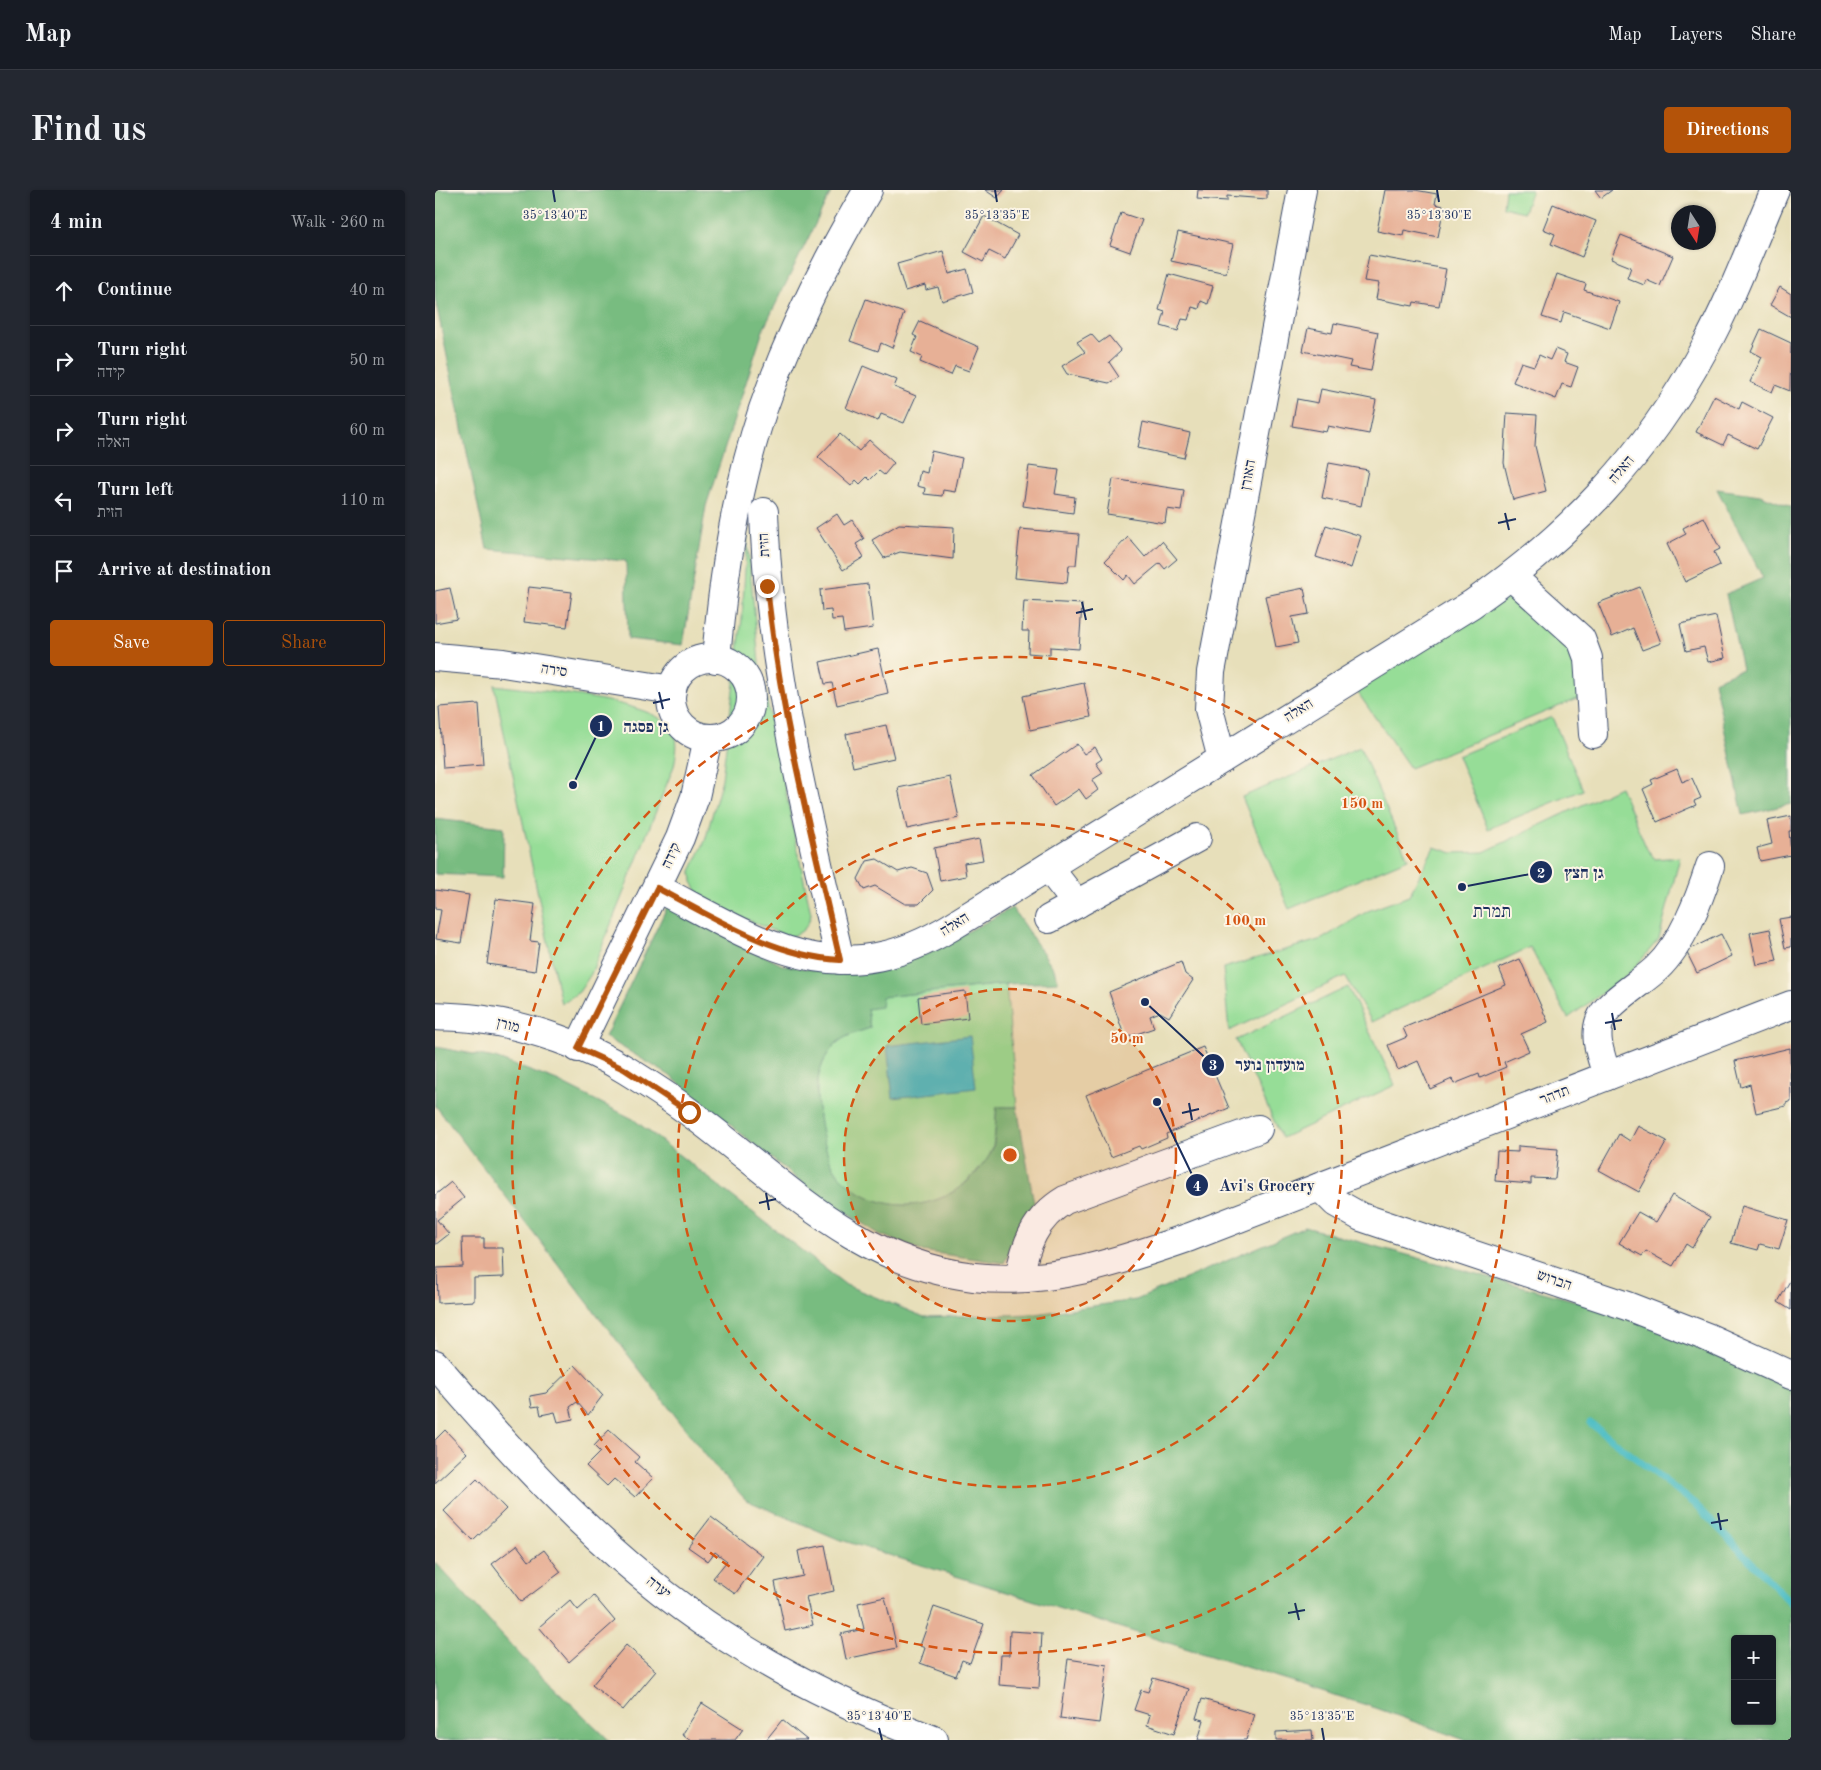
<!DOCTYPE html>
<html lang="en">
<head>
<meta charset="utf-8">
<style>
  :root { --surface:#171b24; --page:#242831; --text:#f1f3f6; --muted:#9ea1a6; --line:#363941; --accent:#b45309 }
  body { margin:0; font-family:"Old Standard TT","Frank Ruhl Libre",serif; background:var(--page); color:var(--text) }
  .controls { position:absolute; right:15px; bottom:15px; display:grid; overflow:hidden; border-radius:5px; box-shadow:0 1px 4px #0004 }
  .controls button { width:45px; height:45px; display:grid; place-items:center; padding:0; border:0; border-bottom:1px solid var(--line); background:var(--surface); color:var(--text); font:25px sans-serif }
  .compass { position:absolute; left:1236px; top:15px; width:45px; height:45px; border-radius:50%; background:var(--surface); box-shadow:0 1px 4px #0004; rotate:168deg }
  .stop { position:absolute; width:15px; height:15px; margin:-11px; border:4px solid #b45309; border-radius:50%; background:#fff }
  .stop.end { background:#b45309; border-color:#fff; box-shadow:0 1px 5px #0008 }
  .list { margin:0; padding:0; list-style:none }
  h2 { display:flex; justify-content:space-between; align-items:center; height:65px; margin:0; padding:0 20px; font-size:21px }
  h2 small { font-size:16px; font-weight:400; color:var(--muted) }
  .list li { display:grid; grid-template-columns:32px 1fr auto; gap:15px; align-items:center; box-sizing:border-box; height:70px; padding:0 20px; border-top:1px solid var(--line) }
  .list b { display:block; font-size:19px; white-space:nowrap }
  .list p { margin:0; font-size:16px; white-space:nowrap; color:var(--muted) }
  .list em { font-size:16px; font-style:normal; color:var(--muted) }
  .actions { display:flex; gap:10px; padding:15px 20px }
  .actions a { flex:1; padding:11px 0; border:1px solid var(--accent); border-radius:5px; text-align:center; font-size:18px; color:var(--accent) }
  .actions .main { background:var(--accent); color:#fff }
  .icon { flex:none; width:28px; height:28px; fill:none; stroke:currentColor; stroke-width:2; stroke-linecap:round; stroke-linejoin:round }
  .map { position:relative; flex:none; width:1356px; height:1550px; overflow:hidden; border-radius:5px }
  header { display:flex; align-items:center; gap:30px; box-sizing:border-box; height:70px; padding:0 25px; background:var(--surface); border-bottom:1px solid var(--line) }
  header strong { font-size:24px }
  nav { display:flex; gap:28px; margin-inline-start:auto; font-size:18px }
  .intro { display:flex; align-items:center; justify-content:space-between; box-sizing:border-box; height:120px; padding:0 30px }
  h1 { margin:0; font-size:35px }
  .button { padding:12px 22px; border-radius:5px; background:var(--accent); color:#fff; font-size:18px; font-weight:700 }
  main { display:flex; gap:30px; padding:0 30px }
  aside { flex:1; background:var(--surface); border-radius:5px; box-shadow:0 1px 4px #0004 }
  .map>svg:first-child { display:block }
  .green { fill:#96dd97; stroke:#58867a }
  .forest { fill:#78bc80; stroke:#4a766f; fill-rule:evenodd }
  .water { fill:#4fbec5; stroke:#357692 }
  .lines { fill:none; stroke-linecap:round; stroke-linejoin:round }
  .stream { stroke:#4fbec5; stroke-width:7 }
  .building { fill:#e7b096 }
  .minor-casing { stroke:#3a496c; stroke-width:30 }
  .minor { stroke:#fff; stroke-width:28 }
  .route { stroke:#b45309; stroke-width:6 }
  .ticks { fill:none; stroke:#1b2f5e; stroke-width:2 }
  .ring { fill:none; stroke:#d45514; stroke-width:2.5; stroke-dasharray:9 6 }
  .labels { text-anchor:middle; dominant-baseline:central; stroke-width:4; stroke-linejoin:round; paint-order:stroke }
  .street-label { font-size:15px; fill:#1b2f5e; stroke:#fcf5e5 }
  .quarter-label { font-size:18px; fill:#1b2f5e; stroke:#fcf5e5 }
  .ticks-label { font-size:12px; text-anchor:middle; fill:#1b2f5e; stroke:#fcf5e5; stroke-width:4; stroke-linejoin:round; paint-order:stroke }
  .centre { fill:#d45514; stroke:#fcf5e5; stroke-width:2.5 }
  .ring-label { font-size:15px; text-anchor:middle; font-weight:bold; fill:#d45514; stroke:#fcf5e5; stroke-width:4; stroke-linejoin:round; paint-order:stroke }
  .leader { fill:none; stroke:#1b2f5e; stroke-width:2 }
  .callout-dot { fill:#1b2f5e; stroke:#fcf5e5; stroke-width:2 }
  .mark-label { font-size:15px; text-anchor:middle; font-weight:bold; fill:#fff }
  .callout-label { font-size:16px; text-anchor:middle; font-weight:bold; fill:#1b2f5e; stroke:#fcf5e5; stroke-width:4; stroke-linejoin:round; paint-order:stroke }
</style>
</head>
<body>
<header>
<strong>Map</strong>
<nav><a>Map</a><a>Layers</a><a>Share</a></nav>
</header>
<div class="intro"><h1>Find us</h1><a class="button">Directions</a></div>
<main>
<aside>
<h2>4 min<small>Walk · 260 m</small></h2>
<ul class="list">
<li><svg class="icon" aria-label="ahead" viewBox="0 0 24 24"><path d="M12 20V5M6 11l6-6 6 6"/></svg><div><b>Continue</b></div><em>40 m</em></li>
<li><svg class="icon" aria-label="right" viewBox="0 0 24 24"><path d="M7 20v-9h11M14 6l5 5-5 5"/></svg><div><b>Turn right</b><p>קידה</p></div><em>50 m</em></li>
<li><svg class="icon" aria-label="right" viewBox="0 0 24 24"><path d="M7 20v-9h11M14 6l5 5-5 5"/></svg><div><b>Turn right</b><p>האלה</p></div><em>60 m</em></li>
<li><svg class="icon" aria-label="left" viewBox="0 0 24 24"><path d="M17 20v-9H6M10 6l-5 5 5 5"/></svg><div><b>Turn left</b><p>הזית</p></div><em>110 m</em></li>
<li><svg class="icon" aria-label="arrive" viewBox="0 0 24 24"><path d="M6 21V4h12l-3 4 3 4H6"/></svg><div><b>Arrive at destination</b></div></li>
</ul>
<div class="actions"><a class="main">Save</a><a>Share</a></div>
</aside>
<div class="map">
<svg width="1356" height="1550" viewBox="0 0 1356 1550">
  <rect width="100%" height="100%" fill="#fcf5e5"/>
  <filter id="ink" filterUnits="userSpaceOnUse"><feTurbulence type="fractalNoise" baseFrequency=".02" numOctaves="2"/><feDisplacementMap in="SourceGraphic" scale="10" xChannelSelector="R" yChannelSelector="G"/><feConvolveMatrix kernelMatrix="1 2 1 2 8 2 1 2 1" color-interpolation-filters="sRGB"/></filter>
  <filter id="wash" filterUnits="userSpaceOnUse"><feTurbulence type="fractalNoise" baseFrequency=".0096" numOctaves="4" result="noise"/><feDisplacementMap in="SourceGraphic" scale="20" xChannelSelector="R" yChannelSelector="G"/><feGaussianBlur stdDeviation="1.12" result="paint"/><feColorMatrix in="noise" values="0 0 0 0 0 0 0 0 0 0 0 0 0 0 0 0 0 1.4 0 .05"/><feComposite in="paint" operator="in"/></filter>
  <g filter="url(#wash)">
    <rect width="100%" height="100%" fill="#e7dfba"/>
    <g class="green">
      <path d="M1070 0H1097L1089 22 1068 17Z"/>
      <path d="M312 347 324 473 376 724C373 738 367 743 354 747L277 715 264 704 257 692 256 681 270 651 287 589 307 429Z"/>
      <path d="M1077 400 1131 454 1141 467 1144 508 975 578 921 500Z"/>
      <path d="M59 495C94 500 225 509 239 542 244 552 241 565 239 576L156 784 144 802 126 814Z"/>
      <path d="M1117 527 1148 600 1053 639 1023 566Z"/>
      <path d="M925 557 973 669 854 719 807 607Z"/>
      <path d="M1185 597 1212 659 1220 669 1245 667 1224 749 1195 783 1133 828 1095 757 937 832 910 786 794 841 788 778 887 749 933 721 974 706 999 657 1018 663 1049 662Z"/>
      <path d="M571 794 582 917H562C560 930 561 946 557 959 554 969 547 976 540 983 504 1024 442 1027 404 985 389 968 382 924 382 902 381 889 388 869 396 859 406 846 420 843 435 838L432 819 447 807Z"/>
      <path d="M913 797 960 895 847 948 801 850Z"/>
    </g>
    <g class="forest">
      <path d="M0 0H397L328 140 271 316 248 455 193 449 191 371 52 359 0 108Z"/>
      <path d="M1282 299 1325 305 1356 317V614L1308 625 1279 491 1307 479 1291 404 1328 388Z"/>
      <path d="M0 629 69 637 68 687 0 684Z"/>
      <path d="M233 715 347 775 401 783 440 781 491 764 577 718 619 779 623 792 571 794 447 807 446 817 432 819 435 838C421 843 406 846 396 859 388 869 381 889 382 901 382 924 389 968 404 985 442 1027 504 1024 541 983 547 976 554 968 558 958 561 946 560 930 562 917H582L599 1013 569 1073 486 1061 444 1044 377 1001 234 885 170 847Z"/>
      <path d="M0 857 60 868 122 891 198 929 411 1095 489 1127 600 1124 701 1110 870 1037 1251 1141 1356 1192V1550H1030L941 1518 403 1349 311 1310 276 1272 0 915ZM1300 1449H1337V1531H1300Z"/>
      <path d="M0 1372 86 1466 174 1550H0Z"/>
    </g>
    <path class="water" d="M535 846 541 898 458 908 452 856Z"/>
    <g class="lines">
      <path class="stream" d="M1155 1233 1260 1314 1356 1413"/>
    </g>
    <g id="blocks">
      <g class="building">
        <path d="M550 0H569L562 8Z"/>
        <path d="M763 0H832V9L792 6V11L762 9Z"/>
        <path d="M950 0H980L1002 4 1000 14 1009 16 1003 47 969 40 968 46 942 41Z"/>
        <path d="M1160 0H1177L1166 8Z"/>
        <path d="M1118 14 1161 31 1147 67 1116 54 1120 44 1108 39Z"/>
        <path d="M686 23 707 30 695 62 675 55Z"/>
        <path d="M549 26 583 45 570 69 554 61 548 72 529 62Z"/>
        <path d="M743 42 798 54 791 83 736 71Z"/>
        <path d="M1186 45 1238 66 1225 96 1211 90 1209 95 1192 88 1196 77 1176 69Z"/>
        <path d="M508 61 514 84 532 79 538 102 507 111 503 97 491 100 490 95 470 101 462 74Z"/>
        <path d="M934 65 1011 79 1004 116 979 112 978 116 941 109 944 93 929 91Z"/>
        <path d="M734 84 778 96 773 114 766 111 764 119 757 117 753 130 747 129 743 141 726 136 730 122 724 120Z"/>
        <path d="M1122 84 1151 94 1149 100 1184 112 1175 138 1129 122 1126 133 1107 127Z"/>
        <path d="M1345 97 1356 104V127L1335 115Z"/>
        <path d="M431 109 469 123 457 158 446 153 443 161 415 151Z"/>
        <path d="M485 131 544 157 534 181 520 176 516 185 485 172 487 167 476 162 482 147 478 145Z"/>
        <path d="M899 133 943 142 936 181 914 177 916 171 868 161 873 138 897 143Z"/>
        <path d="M1326 139 1356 153 1355 201 1340 195 1337 202 1315 192 1327 167 1316 161Z"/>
        <path d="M656 144 664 153 674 146 686 161 674 172 684 187 674 193 632 184 627 176 650 162 642 152Z"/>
        <path d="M1120 159 1132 164 1129 172 1143 177 1136 197 1127 194 1121 209 1078 192 1086 172 1099 176 1104 165 1115 170Z"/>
        <path d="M428 176 462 190 459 197 481 206 469 233 446 224 443 231 411 218Z"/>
        <path d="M886 199 941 210 934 244 893 236 891 242 857 236 862 209 883 213Z"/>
        <path d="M1279 206 1304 219 1307 212 1338 228 1322 259 1293 245 1288 255 1261 242Z"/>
        <path d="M1072 223 1102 225 1100 256 1111 301 1078 310 1069 273Z"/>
        <path d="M708 232 755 243 749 268 703 258Z"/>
        <path d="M405 244 424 261 434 250 459 273 449 285 444 281 435 290 432 287 425 294 421 290 416 296 383 267Z"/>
        <path d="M496 261 527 268 520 302 508 300 507 306 489 304 490 298 482 296 485 281 492 283Z"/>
        <path d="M894 273 933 280 926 316 887 308Z"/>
        <path d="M594 276 624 280 620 304 640 307 638 323 588 316Z"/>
        <path d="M678 289 749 300 746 321 732 319 730 333 672 324Z"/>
        <path d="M402 324 409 335 417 330 429 349 421 354 429 367 408 380 381 338Z"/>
        <path d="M1269 327 1285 359 1279 362 1285 375 1250 392 1232 354 1251 344 1248 338Z"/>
        <path d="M464 334 519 337 518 369 465 362 449 368 437 350Z"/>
        <path d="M891 335 926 346 916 378 881 367Z"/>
        <path d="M585 339 644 344 641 375H634L632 393 580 388Z"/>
        <path d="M693 347 710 367 727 351 742 369 730 379 725 373 700 394 693 385 689 390 670 371Z"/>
        <path d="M433 394 438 438 409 442 407 429 397 430 396 420 387 421 385 400Z"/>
        <path d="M94 397 137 402 132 437 89 432Z"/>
        <path d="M1205 397 1226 453 1207 460 1198 438 1177 447 1163 413Z"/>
        <path d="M15 398 22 429 0 433V401Z"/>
        <path d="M869 398 874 424 857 427 863 453 841 457 830 406Z"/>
        <path d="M589 411 647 414 644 459 615 457V465L593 463 594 441H587Z"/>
        <path d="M1281 426 1290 468 1273 472 1269 457 1251 461 1245 434Z"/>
        <path d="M443 459 453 503 402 515 397 493 390 494 385 472Z"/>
        <path d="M649 493 656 527 595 540 588 506Z"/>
        <path d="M44 514 48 575 8 578 4 517Z"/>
        <path d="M451 535 459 568 418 577 411 544Z"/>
        <path d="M642 554 649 564 660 557 667 569 661 573 668 583 657 590 663 600 651 609 644 599 619 616 598 585Z"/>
        <path d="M1242 579 1247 592 1257 588 1266 608 1259 611 1261 615 1222 632 1208 599 1218 594 1216 590Z"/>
        <path d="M515 587 524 628 472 639 463 598Z"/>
        <path d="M1356 626V641H1354L1356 665 1325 671 1322 658 1337 654 1332 631Z"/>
        <path d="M544 649 548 670 529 673 531 686 505 691 499 658Z"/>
        <path d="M442 669 463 682 477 678 492 683 498 700 484 714H470L440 696 429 700 423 689 432 671Z"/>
        <path d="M0 700 34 705 26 753 1 749 6 720 0 719Z"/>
        <path d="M61 709 100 714 95 751 104 752 100 781 52 774Z"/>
        <path d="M1356 727V757L1350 758 1344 729Z"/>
        <path d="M1335 739 1342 771 1322 775 1315 743Z"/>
        <path d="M1286 744 1297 766 1262 783 1251 761Z"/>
        <path d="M1085 769 1113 832 1086 844 1094 861 1069 872 1071 877 1045 888 1044 884 1019 894 1017 889 995 899 983 871 963 880 953 855 972 847 968 838 1071 795 1064 778Z"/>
        <path d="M746 772 750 784 758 790 734 827 725 822 715 826 719 838 690 848 674 802Z"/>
        <path d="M530 801 533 828 486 834 483 807Z"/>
        <path d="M768 857 794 918 731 944 732 948 706 959 704 956 676 967 651 905Z"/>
        <path d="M1355 858 1356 911 1351 913V916L1321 923 1315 894 1306 897 1300 871Z"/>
        <path d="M1203 936 1232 951 1204 1002 1164 980 1184 944 1195 951Z"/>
        <path d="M1083 956 1123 959 1120 989 1096 988V994L1060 991 1062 961 1083 962Z"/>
        <path d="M16 992 29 1008 2 1030 14 1044 0 1055V1005Z"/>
        <path d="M1237 1005 1275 1027 1257 1058 1251 1054 1238 1076 1211 1061 1207 1066 1184 1053 1203 1022 1221 1032Z"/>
        <path d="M1307 1016 1353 1030 1344 1059 1325 1054 1323 1060 1296 1053Z"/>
        <path d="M27 1048H49V1058H68L69 1087 39 1088V1111L3 1113 2 1078 28 1077Z"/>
        <path d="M1356 1089V1120L1343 1112Z"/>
        <path d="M140 1175 168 1205 153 1225 142 1212 135 1217 138 1229 123 1232 120 1222 106 1225 104 1216 97 1217 95 1206 111 1203Z"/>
        <path d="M10 1240 32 1263 0 1293V1250Z"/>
        <path d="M174 1240 204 1267 200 1272 218 1288 200 1307 179 1289 172 1296 151 1276 165 1262 159 1256Z"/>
        <path d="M42 1289 71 1319 38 1351 9 1321Z"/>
        <path d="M276 1327 328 1366 300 1404 278 1388 292 1371 280 1362 273 1371 253 1357Z"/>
        <path d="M82 1355 94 1371 109 1360 126 1382 86 1412 57 1374Z"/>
        <path d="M390 1355 399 1401 371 1407 378 1435 350 1441 340 1392 368 1386 363 1361Z"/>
        <path d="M159 1406 180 1431 134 1472 104 1437 135 1410 143 1420Z"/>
        <path d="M450 1407 462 1458 411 1469 406 1444 429 1439 423 1413Z"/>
        <path d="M499 1417 549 1434 535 1473 527 1470 521 1486 485 1473 490 1458 485 1456Z"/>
        <path d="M575 1441 607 1443 604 1498 564 1495 566 1465H574Z"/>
        <path d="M191 1455 221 1481 188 1520 157 1495Z"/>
        <path d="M633 1469 672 1475 664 1533 625 1528Z"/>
        <path d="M718 1488 754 1499 739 1544 712 1535 715 1525 699 1520 706 1500 713 1502Z"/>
        <path d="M767 1509 819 1524 811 1550H763L769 1530 761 1528Z"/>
        <path d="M267 1513 308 1539 300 1550H255L247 1545Z"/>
        <path d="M347 1530 372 1550H331Z"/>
        <path d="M877 1540 878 1550H841V1542Z"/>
      </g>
    </g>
  </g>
  <g filter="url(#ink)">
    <use href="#blocks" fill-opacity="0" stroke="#3a496c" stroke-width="1"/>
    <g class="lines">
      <g class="minor-casing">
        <g id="minor">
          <path d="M329 322C334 475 371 622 405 770"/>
          <path d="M1077 387 1146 449 1153 468 1158 544"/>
          <path d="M0 467 68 473 237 500"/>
          <circle cx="276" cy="508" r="40"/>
          <path d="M281 469C288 385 301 300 328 219 355 142 391 70 433 0"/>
          <path d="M787 569 774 519 776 482 867 0"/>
          <path d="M613 677 642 714"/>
          <path d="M222 698C327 752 400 807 516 737L1037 414C1135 346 1212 265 1269 159 1297 108 1317 53 1340 0"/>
          <path d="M614 729 762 648"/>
          <path d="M0 826C17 827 34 827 50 830 93 836 154 857 191 880 212 893 234 907 254 922 347 990 417 1072 539 1087 613 1096 686 1071 755 1047L1356 815"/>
          <path d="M143 858 245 648 260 607 273 548"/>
          <path d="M1172 886C1167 868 1158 849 1165 830 1172 812 1208 792 1222 778 1248 753 1264 710 1275 676"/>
          <path d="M885 997 901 1013 926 1027 1192 1116 1272 1147 1356 1185"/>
          <path d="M584 1088C590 1055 600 1028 630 1010L823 939"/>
          <path d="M0 1174C91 1280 187 1385 308 1458 368 1495 432 1525 499 1550"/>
        </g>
      </g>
      <use href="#minor" class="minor"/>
    </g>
  </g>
  <g class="lines" filter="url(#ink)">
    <path class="route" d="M254 922 189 879 143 858 222 698C280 728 338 766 405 770 377 646 345 523 332 396"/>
  </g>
  <path class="ticks" d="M118 0 120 12M560 0 562 12M1002 0 1004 12M1070 323 1074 340M1063 333 1081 329M647 412 651 430M641 423 658 419M224 502 228 519M218 513 235 509M1177 823 1180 840M1170 833 1187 830M754 913 757 930M747 923 764 919M331 1003 334 1020M324 1013 341 1009M1283 1323 1286 1340M1276 1333 1293 1330M860 1413 864 1430M853 1423 870 1420M444 1538 447 1550M887 1538 889 1550"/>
  <circle cx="575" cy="965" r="166" fill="#d45514" fill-opacity=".12"/>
  <g class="ring">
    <circle cx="575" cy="965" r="166"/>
    <circle cx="575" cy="965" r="332"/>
    <circle cx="575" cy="965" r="498"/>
  </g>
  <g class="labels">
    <g class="street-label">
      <text transform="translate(1187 280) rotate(-50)">האלה</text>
      <text transform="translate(814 285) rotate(-79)">האורן</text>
      <text transform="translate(330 355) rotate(-93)">הזית</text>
      <text transform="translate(119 481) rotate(9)">סירה</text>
      <text transform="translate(864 521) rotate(-32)">האלה</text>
      <text transform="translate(237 666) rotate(-65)">קידה</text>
      <text transform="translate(520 735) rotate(-32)">האלה</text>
      <text transform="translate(73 836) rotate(14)">מורן</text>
      <text transform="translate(1120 906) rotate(-21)">תדהר</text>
      <text transform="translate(1119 1091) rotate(19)">הברוש</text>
      <text transform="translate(223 1398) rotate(39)">יערה</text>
    </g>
    <g class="quarter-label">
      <text x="1057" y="722">תמרת</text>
    </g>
  </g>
  <g class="ticks-label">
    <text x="120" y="29">35°13'40"E</text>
    <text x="562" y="29">35°13'35"E</text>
    <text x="1004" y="29">35°13'30"E</text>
    <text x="444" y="1530">35°13'40"E</text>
    <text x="887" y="1530">35°13'35"E</text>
  </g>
  <circle cx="575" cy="965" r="8" class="centre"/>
  <g class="ring-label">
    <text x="927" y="618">150 m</text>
    <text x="810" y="735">100 m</text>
    <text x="692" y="853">50 m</text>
  </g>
  <path class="leader" d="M138 595L166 536M1027 697L1106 682M710 812L778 875M722 912L762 995"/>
  <g class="callout-dot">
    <circle cx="138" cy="595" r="5"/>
    <circle cx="1027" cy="697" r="5"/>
    <circle cx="710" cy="812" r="5"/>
    <circle cx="722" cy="912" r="5"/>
    <circle cx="166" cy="536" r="12"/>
    <circle cx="1106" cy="682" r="12"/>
    <circle cx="778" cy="875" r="12"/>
    <circle cx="762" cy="995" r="12"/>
  </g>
  <g class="mark-label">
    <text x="166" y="541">1</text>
    <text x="1106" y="688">2</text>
    <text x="778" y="880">3</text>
    <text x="762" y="1001">4</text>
  </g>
  <g class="callout-label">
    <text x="211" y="542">גן פסגה</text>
    <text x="1149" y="688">גן חצץ</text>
    <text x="835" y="880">מועדון נוער</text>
    <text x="832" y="1001">Avi's Grocery</text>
  </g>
</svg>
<div class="controls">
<button>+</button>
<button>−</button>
</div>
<svg class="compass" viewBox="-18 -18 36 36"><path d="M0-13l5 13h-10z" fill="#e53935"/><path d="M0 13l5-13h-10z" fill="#9ea1a6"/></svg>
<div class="stop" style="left:254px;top:922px"></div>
<div class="stop end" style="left:332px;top:396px"></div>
</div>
</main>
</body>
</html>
